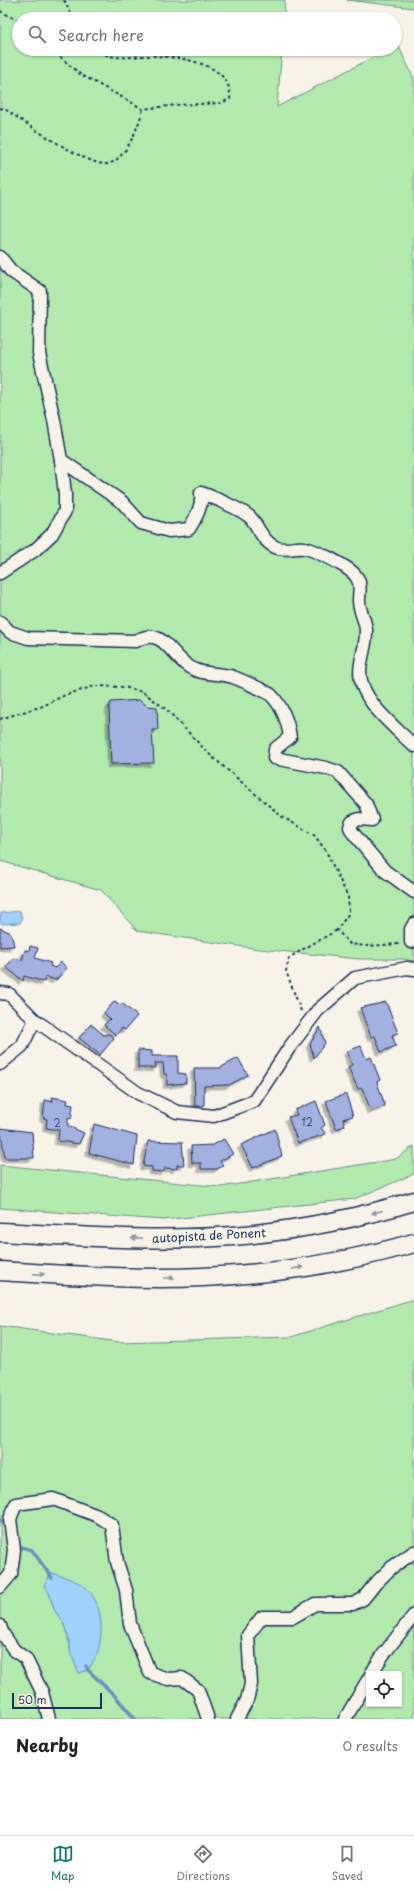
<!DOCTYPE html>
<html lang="en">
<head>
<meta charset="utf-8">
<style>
  :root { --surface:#fff; --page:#f2f2f2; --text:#222; --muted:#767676; --line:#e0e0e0; --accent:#0f766e }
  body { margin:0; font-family:"Playpen Sans",sans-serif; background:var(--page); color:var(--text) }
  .controls { position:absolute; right:12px; bottom:12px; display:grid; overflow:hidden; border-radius:0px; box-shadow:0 1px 3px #0004 }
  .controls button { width:36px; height:36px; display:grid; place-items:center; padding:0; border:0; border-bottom:1px solid var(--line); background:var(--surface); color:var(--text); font:20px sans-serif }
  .scale { position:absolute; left:12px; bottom:10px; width:90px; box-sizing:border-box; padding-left:4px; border:2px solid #1b2f5e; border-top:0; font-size:11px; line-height:14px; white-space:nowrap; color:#1b2f5e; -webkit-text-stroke:3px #f7f3e8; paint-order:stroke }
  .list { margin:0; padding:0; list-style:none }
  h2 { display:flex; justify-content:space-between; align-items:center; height:52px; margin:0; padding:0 16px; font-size:17px }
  h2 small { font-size:13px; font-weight:400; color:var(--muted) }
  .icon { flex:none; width:22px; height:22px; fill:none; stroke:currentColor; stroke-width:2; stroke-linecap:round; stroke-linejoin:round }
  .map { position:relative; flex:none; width:414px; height:1719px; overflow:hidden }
  .search { position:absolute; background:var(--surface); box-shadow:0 1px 3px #0004; left:12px; right:12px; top:12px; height:44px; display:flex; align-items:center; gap:10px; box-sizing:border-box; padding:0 14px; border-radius:22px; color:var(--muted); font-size:15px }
  .sheet { height:116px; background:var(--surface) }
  nav { display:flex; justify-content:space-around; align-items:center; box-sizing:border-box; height:56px; border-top:1px solid var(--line); background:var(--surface); font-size:11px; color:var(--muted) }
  nav a { display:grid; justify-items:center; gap:2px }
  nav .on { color:var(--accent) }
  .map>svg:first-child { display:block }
  .green { fill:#b2eaae; stroke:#668c86; fill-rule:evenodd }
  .water { fill:#a0d2fd; stroke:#6b91bd }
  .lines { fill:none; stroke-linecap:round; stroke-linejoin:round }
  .stream { stroke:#6b91bd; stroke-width:3.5 }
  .building { fill:#a2b1e0; stroke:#1b2f5e; filter:url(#shadow) }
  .minor-casing { stroke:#1b2f5e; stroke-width:15 }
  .highway-casing { stroke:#1b2f5e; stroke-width:21 }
  .path { stroke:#1b2f5e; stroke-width:2; stroke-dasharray:3 3; stroke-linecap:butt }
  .minor { stroke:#f7f3e8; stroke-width:12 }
  .highway { stroke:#f7f3e8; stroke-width:18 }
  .oneway { fill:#8991a3 }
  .labels { text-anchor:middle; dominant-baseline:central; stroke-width:3; stroke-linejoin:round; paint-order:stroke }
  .number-label { font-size:10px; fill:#3d507e }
  .street-label { font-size:12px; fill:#1b2f5e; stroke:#f7f3e8 }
</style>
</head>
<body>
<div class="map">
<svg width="414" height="1719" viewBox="0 0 414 1719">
  <defs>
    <filter id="shadow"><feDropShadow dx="-3.5" dy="3.5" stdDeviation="0" flood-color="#0004"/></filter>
  </defs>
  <rect width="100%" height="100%" fill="#f7f3e8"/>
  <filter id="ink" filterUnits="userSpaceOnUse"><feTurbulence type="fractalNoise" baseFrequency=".025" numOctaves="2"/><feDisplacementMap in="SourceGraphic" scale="8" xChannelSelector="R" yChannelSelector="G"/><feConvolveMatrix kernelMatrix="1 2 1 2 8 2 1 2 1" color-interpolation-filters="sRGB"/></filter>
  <g filter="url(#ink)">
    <g class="green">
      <path d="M0 0H285L284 19H19V49H282L277 107 389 49H395V46L398 45 414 79V961L403 959H359L259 949 137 931 101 890 0 861Z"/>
      <path d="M347 0H414V8Z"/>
      <path d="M414 1146V1174L354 1199 163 1220 0 1208V1165L221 1187 396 1159Z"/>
      <path d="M414 1299V1719H0V1326L120 1342 291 1337ZM49 1593 88 1670 79 1673 71 1654 68 1637 63 1622 55 1611ZM369 1674H399V1704H369Z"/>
    </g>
    <g class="water">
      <path d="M20 911 22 919 20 923 2 924 0 921 1 913Z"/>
      <path d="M51 1573C62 1576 76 1580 85 1587 100 1599 103 1624 100 1642 99 1652 93 1662 88 1670L79 1673 71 1654 68 1637 63 1622 55 1611 49 1593 44 1586Z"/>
    </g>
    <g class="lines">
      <g class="stream">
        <path d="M0 1520 4 1526"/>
        <path d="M18 1546 32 1550 52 1578"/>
        <path d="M86 1666 88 1670 116 1697 135 1719"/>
      </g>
    </g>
    <g class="building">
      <path d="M140 700 147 706 157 707 158 730H152L154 763 111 764 109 707 111 702Z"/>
      <path d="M0 928 11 933 14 946 0 947Z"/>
      <path d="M30 946 38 948 35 958 51 963 50 966 55 968 61 962 67 968 56 980 46 977 44 982 24 976 23 981 6 967 14 958 22 960 25 950 29 951Z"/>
      <path d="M115 1001 120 1005 122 1003 137 1016 125 1030 122 1028 116 1035 104 1025 110 1019 104 1013Z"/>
      <path d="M386 1002 398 1033 392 1035 396 1046 381 1052 375 1036 371 1037 360 1008Z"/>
      <path d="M91 1024 104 1035 109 1034 114 1038 100 1055 79 1038Z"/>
      <path d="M320 1027 325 1043 314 1058 310 1044Z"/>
      <path d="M361 1046 366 1059 371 1057 380 1080 377 1082 385 1106 371 1111 362 1088 358 1089 348 1067 352 1065 347 1051Z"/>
      <path d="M138 1050 152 1051V1056H178V1073L186 1074V1083L167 1085V1075L164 1074 163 1063H155L156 1068H138Z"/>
      <path d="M238 1058 248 1075 229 1085 204 1086V1106H195L194 1068H220Z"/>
      <path d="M346 1094 353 1116 343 1119 345 1126 336 1129 326 1101Z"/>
      <path d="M52 1097 68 1100 67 1104 73 1105 71 1119 68 1117V1126L84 1133 79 1144 58 1141 59 1130 46 1128 47 1119 43 1118 45 1100 53 1102Z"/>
      <path d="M316 1101 325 1125 321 1128 326 1134 298 1143 288 1117 297 1115 295 1110Z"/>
      <path d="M94 1124 137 1136 134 1165 89 1153Z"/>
      <path d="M0 1128 32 1132 34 1158H5Z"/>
      <path d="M275 1129 282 1156 253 1168 241 1145Z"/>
      <path d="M224 1139 233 1154 220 1161 223 1165 217 1169H201V1163H192L191 1146 213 1145Z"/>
      <path d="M148 1141 182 1142 184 1165H177V1169L165 1168 164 1172 152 1171V1167L143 1166Z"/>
    </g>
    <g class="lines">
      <g class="minor-casing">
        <g id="minor">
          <path d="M0 257 11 271 40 291 39 353 54 420 61 460 122 502 141 523 169 531 189 529C195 519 203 506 201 493 211 496 242 510 250 517 259 527 261 540 275 547 286 552 295 546 305 548 315 550 349 567 355 575 362 583 359 591 359 601 359 612 367 622 366 633 366 650 356 668 362 684 369 707 397 729 414 746"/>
          <path d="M0 573 35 550 52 534 65 511V494L61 460"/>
          <path d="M0 622 10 632 28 638 136 641C165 625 171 659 193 669 205 675 220 673 233 677 239 679 268 692 271 695 282 706 288 723 290 737L275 749 274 758 326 768 338 772 366 804 372 820 359 819 352 822 350 827 353 833 385 871 414 892"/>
          <path d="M411 942V929L414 924"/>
          <path d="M0 993 9 994 35 1020 138 1093 177 1112 214 1116 254 1101 289 1048 318 1010 355 978 407 968 414 969"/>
          <path d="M0 1064 22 1046 35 1020"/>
          <path d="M0 1587 11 1574 14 1550 10 1519 16 1504 53 1499 98 1516 112 1525 117 1562 126 1590 130 1624 150 1673 168 1679 182 1678 198 1690 208 1719"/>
          <path d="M0 1626 3 1634 14 1650 26 1659 42 1692 49 1719"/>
          <path d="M371 1674 383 1655 414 1615"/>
          <path d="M237 1719 247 1700 251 1684 248 1635 262 1617H293L315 1604H353L363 1599 375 1584 391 1568 414 1552"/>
          <path d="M345 1719 369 1678"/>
        </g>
      </g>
      <g class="highway-casing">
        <g id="highway">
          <path d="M0 1232C77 1236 155 1242 233 1236 294 1231 355 1219 414 1201"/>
          <path d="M0 1271C67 1275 135 1280 203 1277 274 1274 345 1263 414 1243"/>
        </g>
      </g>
      <g class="path">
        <path d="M64 0 73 19"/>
        <path d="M0 11 19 21"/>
        <path d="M51 49 80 74 143 109 176 105 221 103 230 99C233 63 180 57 153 56 133 55 113 63 96 49"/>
        <path d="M0 108 5 109C23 122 85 164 105 164 125 164 139 125 143 109"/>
        <path d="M0 719 43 706 65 695 95 686 124 687 143 692 167 710 209 754 281 816 314 835 326 851 348 897 349 913 337 930 350 944 366 946 400 944"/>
        <path d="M301 1011 286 971 289 958C305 947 321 940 337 930"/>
      </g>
      <use href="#minor" class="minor"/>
      <use href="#highway" class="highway"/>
    </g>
    <defs><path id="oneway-solid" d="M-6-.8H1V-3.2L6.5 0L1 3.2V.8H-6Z"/></defs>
    <g class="oneway">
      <use href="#oneway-solid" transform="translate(377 1212) rotate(166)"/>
      <use href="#oneway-solid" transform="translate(137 1238) rotate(-179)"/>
      <use href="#oneway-solid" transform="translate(298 1268) rotate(-8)"/>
      <use href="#oneway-solid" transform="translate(39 1274) rotate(3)"/>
      <use href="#oneway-solid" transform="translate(169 1278)"/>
    </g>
  </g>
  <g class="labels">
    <g class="number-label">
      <text x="307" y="1121">12</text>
      <text x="57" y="1122">2</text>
    </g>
    <g class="street-label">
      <text transform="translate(209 1235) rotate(-3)">autopista de Ponent</text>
    </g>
  </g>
</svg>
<div class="controls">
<button><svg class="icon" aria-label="locate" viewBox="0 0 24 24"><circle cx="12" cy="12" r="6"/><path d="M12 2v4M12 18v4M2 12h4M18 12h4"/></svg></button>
</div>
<div class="scale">50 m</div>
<div class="search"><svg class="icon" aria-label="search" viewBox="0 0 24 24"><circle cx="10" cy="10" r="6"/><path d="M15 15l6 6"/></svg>Search here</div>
</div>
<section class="sheet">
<h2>Nearby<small>0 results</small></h2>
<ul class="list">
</ul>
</section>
<nav>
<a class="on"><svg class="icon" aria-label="map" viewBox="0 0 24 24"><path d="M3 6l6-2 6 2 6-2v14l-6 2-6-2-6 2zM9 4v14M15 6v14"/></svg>Map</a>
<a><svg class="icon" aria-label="directions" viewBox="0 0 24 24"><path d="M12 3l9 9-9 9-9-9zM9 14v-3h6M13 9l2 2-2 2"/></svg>Directions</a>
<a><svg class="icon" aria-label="saved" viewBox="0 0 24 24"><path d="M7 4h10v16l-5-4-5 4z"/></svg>Saved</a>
</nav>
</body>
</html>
